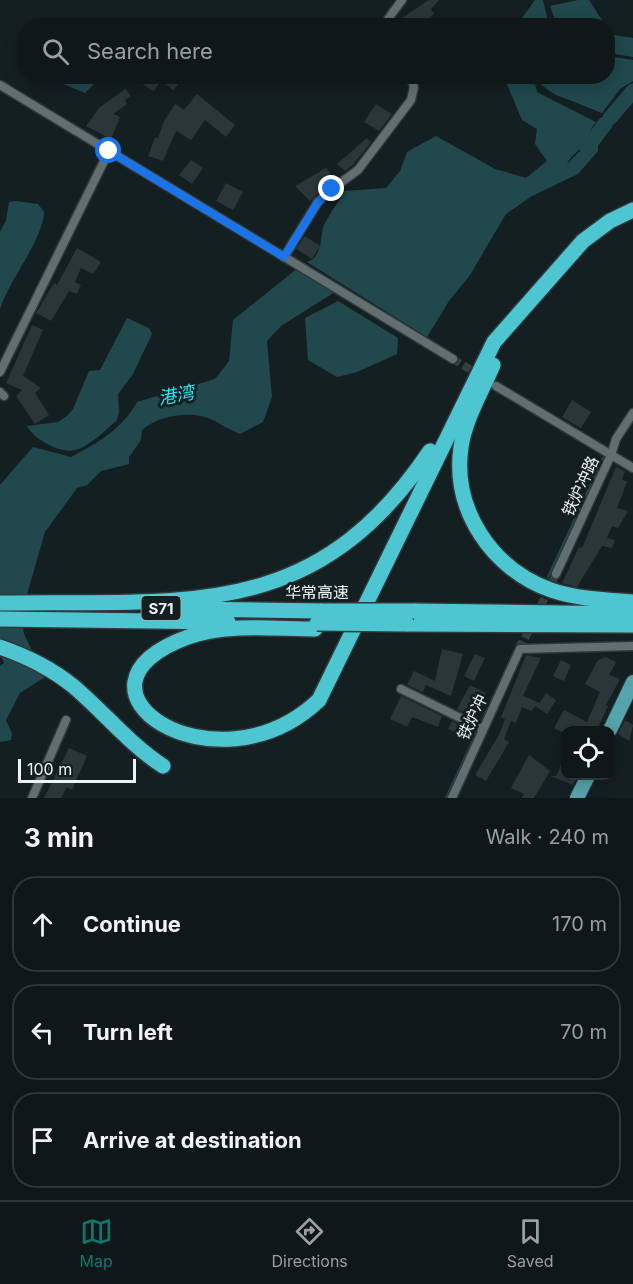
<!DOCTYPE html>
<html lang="en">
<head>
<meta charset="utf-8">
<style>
  :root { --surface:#0f1719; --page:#1d2426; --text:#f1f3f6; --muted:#9b9fa2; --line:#2f3638; --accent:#0f766e }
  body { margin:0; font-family:Inter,"Noto Sans SC",sans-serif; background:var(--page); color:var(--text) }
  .controls { position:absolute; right:18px; bottom:18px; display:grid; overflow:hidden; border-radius:12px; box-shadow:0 3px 15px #0003 }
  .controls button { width:54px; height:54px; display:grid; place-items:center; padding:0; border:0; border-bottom:2px solid var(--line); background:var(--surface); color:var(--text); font:30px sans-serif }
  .scale { position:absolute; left:18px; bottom:15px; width:118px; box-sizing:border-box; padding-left:6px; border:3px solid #ecf4f4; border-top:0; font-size:16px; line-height:21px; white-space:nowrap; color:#ecf4f4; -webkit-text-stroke:4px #141f21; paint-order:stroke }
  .stop { position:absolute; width:18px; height:18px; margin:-14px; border:4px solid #1a73e8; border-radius:50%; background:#fff }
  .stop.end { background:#1a73e8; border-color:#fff; box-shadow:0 2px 6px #0008 }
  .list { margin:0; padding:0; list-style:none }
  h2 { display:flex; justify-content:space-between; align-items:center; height:78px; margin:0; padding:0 24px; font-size:26px }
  h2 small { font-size:20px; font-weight:400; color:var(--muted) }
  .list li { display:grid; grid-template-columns:39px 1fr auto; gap:18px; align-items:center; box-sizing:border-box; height:96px; margin:0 12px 12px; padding:0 12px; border:2px solid var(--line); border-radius:24px }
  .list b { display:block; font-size:22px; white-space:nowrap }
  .list em { font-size:20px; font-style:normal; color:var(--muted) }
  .icon { flex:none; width:33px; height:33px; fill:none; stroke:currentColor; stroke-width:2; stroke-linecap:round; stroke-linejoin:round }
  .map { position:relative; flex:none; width:633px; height:798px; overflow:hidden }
  .search { position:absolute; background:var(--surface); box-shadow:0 3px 15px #0003; left:18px; right:18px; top:18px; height:66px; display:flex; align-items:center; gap:15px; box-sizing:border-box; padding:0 21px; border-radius:24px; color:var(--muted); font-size:22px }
  .sheet { height:402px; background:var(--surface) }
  nav { display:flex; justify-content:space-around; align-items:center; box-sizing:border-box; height:84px; border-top:2px solid var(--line); background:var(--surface); font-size:16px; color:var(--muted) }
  nav a { display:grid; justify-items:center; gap:3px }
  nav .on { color:var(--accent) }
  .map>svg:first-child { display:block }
  .water { fill:#21494d }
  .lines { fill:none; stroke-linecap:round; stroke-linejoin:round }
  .stream { stroke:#21494d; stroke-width:2 }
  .river { stroke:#21494d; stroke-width:15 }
  .building { fill:#2a3638 }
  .street-tunnel { stroke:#343f41; stroke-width:8; stroke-dasharray:8 4; stroke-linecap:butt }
  .street-casing { stroke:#313839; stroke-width:11 }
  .primary-casing { stroke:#313839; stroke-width:16 }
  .highway-casing { stroke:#313839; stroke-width:18 }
  .street { stroke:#626f70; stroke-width:8 }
  .primary { stroke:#55a3ab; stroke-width:14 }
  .highway { stroke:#4dc6d2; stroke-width:15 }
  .highway-bridge-casing { stroke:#313839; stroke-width:18; stroke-linecap:butt }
  .highway-bridge { stroke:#4dc6d2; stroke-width:15 }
  .route { stroke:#1a73e8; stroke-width:8 }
  .labels { text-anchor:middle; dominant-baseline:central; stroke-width:6; stroke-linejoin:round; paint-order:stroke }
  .shield { fill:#141f21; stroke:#abb4b5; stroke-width:1.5 }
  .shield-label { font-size:15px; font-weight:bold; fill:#ecf4f4 }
  .street-label { font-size:16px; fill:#ecf4f4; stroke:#141f21 }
  .water-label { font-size:18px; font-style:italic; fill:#1debfc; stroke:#141f21 }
</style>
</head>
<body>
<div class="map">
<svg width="633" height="798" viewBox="0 0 633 798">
  <rect width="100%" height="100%" fill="#141f21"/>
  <g class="water">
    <path d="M535 0H543L549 25H517Z"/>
    <path d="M578 0H589L605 25H557L550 6Z"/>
    <path d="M608 28 614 35 633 38V57L608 53Z"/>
    <path d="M608 56 633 60V81L620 89 602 113 554 94 540 84 543 77 608 76Z"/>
    <path d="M62 77 63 76 101 77 85 93 61 83Z"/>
    <path d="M504 77H537L535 83 537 92 596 122C589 129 590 137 584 145 578 152 570 156 567 164L598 133V151L578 174 532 196 506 214 470 275 449 301 427 337 307 262C324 256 319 238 324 225 330 213 338 202 345 191L386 188 400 171 407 152 436 136 495 169 526 178 547 161 535 144 537 129 522 120Z"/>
    <path d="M15 201 38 204 44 212C43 240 10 278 0 309V232L6 221 9 202Z"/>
    <path d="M299 267 338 290 281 326 267 341 272 397 263 422 240 434C227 429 213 418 201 416 182 412 156 417 142 430L141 440 129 457V464L101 471 87 485 77 488 45 532 21 615 24 634 45 677 20 693 6 720 12 734 11 740 0 742V666L4 663 0 653V485L33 447 71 457C98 443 122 429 137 402L215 379 229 361 233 320Z"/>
    <path d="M338 301 398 338 397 354 357 372 337 377 308 360 305 318Z"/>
    <path d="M127 318 149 328 152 334 133 374 118 394 119 412 117 420C107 429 89 447 75 450 61 454 33 439 27 426L58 422 67 416 73 409 89 371 100 370Z"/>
  </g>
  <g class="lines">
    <g class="stream">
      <path d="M548 577 603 458"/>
      <path d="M480 725 519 641"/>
      <path d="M446 798 477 731"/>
    </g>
    <g class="river">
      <path d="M610 118 633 91"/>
      <path d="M587 148 605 124"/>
    </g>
  </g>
  <g class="building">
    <path d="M429 0H439L431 9 434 14 418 26H397L396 22Z"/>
    <path d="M143 76H176L181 81 173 90 161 80 154 91 139 82Z"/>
    <path d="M125 89 131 96 125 100 127 104 113 114 120 117 111 139 86 126 99 108Z"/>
    <path d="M197 94 235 125 226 137 205 120 191 140 176 131 163 161 148 156 155 137 158 138 164 121 175 104 184 110Z"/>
    <path d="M376 104 392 114 379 131 364 122Z"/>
    <path d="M367 138 371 142 353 165 345 171 337 164Z"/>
    <path d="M191 160 203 168 192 184 179 175Z"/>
    <path d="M326 168 334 179 310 201 295 186Z"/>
    <path d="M226 183 243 192 233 210 216 201Z"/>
    <path d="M305 236 320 246 312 259 296 249Z"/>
    <path d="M77 248 101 262 93 274 81 268 75 282 81 285 77 294 69 291 51 321 36 313 54 283 57 285Z"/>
    <path d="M32 325 43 330 23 376 41 388 35 393 49 415 35 424 16 396 22 390 6 383Z"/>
    <path d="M572 400 591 412 581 428 562 417Z"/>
    <path d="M616 467 625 471 622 479 627 482 617 508 628 511 618 528 612 526 607 538 615 540 612 548 602 546 577 587 562 583 579 547 582 548Z"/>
    <path d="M442 649 463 654 451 696 426 685 423 692 407 685 414 671 435 681Z"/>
    <path d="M475 654 485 658 474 681 464 676Z"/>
    <path d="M526 655 541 658 523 696 540 703 546 693 556 700 547 714 535 706 532 711 522 707 516 723 511 721 504 739 509 742 486 781 475 775 499 735 505 719 501 717Z"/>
    <path d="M606 657 616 662 609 675 620 679 606 705 608 706 597 730H566V734L554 728 564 710 587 722 600 692 585 684 598 660Z"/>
    <path d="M561 660 571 665 564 681 553 676Z"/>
    <path d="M470 685 486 693 474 717 457 709Z"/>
    <path d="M401 696 442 716 438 727 412 717 407 727 390 719Z"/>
    <path d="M625 720 633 725 629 741 618 734Z"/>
    <path d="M452 721 466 728 462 735 448 729Z"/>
    <path d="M69 748 87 756 79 774 72 790 67 787 61 798H44Z"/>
    <path d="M529 755 550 771 534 798H522L524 794 511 788Z"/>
    <path d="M566 755V776H578L573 785 550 776H556Z"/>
  </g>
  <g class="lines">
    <g class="street-tunnel">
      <path d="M453 359 481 376"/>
      <path d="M520 649 556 574"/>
    </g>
    <g class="street-casing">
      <g id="street">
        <path d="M391 26 388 19 402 0"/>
        <path d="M0 85 453 359"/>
        <path d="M284 257 318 202 332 189 358 170 411 100 414 87 410 76"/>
        <path d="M0 372 109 151"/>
        <path d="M496 386 633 468"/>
        <path d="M0 392 4 396"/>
        <path d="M556 574 611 455 616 439 633 413"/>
        <path d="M401 689 483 729"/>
        <path d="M32 798 66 720"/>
        <path d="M452 798 520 649 633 646"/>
      </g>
    </g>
    <g class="primary-casing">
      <g id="primary">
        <path d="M610 730 633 682"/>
        <path d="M577 798 588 776"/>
      </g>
    </g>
    <g class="highway-casing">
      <g id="highway">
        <path d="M493 365C482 391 465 419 461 447 452 510 492 569 551 590 577 599 606 600 633 602"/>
        <path d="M0 603C184 600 314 624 430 451"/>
        <path d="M187 609 322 611"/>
        <path d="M414 611 633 614"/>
        <path d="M0 619 228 622"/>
        <path d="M407 624 633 625"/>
        <path d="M315 629C274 629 227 623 188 637 48 688 216 798 319 700L494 342 583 241 610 221 633 210"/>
        <path d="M0 647C26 656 51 668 73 686 104 712 129 744 163 766"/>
      </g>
    </g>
    <use href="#street" class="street"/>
    <use href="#primary" class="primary"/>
    <use href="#highway" class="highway"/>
    <g class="highway-bridge-casing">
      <g id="highway-bridge">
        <path d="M322 611H414"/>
        <path d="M317 623 407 624"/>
      </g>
    </g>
    <use href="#highway-bridge" class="highway-bridge"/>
  </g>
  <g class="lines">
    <path class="route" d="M109 151 284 257 318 202 332 189"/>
  </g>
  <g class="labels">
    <rect class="shield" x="141.5" y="596" width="39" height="24" rx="4.5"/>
    <g class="shield-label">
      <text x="161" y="608">S71</text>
    </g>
    <g class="street-label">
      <text transform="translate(580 486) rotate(-65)">铁炉冲路</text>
      <text x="317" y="592">华常高速</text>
      <text transform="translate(472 717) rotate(-65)">铁炉冲</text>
    </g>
    <g class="water-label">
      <text transform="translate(176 395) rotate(-11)">港湾</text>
    </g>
  </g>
</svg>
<div class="controls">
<button><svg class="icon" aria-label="locate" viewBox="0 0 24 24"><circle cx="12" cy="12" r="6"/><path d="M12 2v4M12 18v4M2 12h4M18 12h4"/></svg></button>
</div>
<div class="scale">100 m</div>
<div class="stop" style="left:109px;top:151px"></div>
<div class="stop end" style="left:332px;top:189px"></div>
<div class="search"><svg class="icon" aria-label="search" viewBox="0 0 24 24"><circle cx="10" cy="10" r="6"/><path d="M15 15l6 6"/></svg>Search here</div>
</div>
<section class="sheet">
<h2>3 min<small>Walk · 240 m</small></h2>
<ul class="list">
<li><svg class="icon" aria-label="ahead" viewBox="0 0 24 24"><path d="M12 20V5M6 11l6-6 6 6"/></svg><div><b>Continue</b></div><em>170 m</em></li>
<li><svg class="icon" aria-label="left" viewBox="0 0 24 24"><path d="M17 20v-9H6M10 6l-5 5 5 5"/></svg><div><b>Turn left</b></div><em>70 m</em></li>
<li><svg class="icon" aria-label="arrive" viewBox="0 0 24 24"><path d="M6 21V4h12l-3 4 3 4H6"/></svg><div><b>Arrive at destination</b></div></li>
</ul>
</section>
<nav>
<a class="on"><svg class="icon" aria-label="map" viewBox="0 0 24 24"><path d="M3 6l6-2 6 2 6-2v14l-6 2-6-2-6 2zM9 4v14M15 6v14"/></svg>Map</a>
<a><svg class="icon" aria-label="directions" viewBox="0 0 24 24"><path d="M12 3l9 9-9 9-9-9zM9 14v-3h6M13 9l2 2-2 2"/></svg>Directions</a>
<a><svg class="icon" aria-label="saved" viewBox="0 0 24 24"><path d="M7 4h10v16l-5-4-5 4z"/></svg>Saved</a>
</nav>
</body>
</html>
